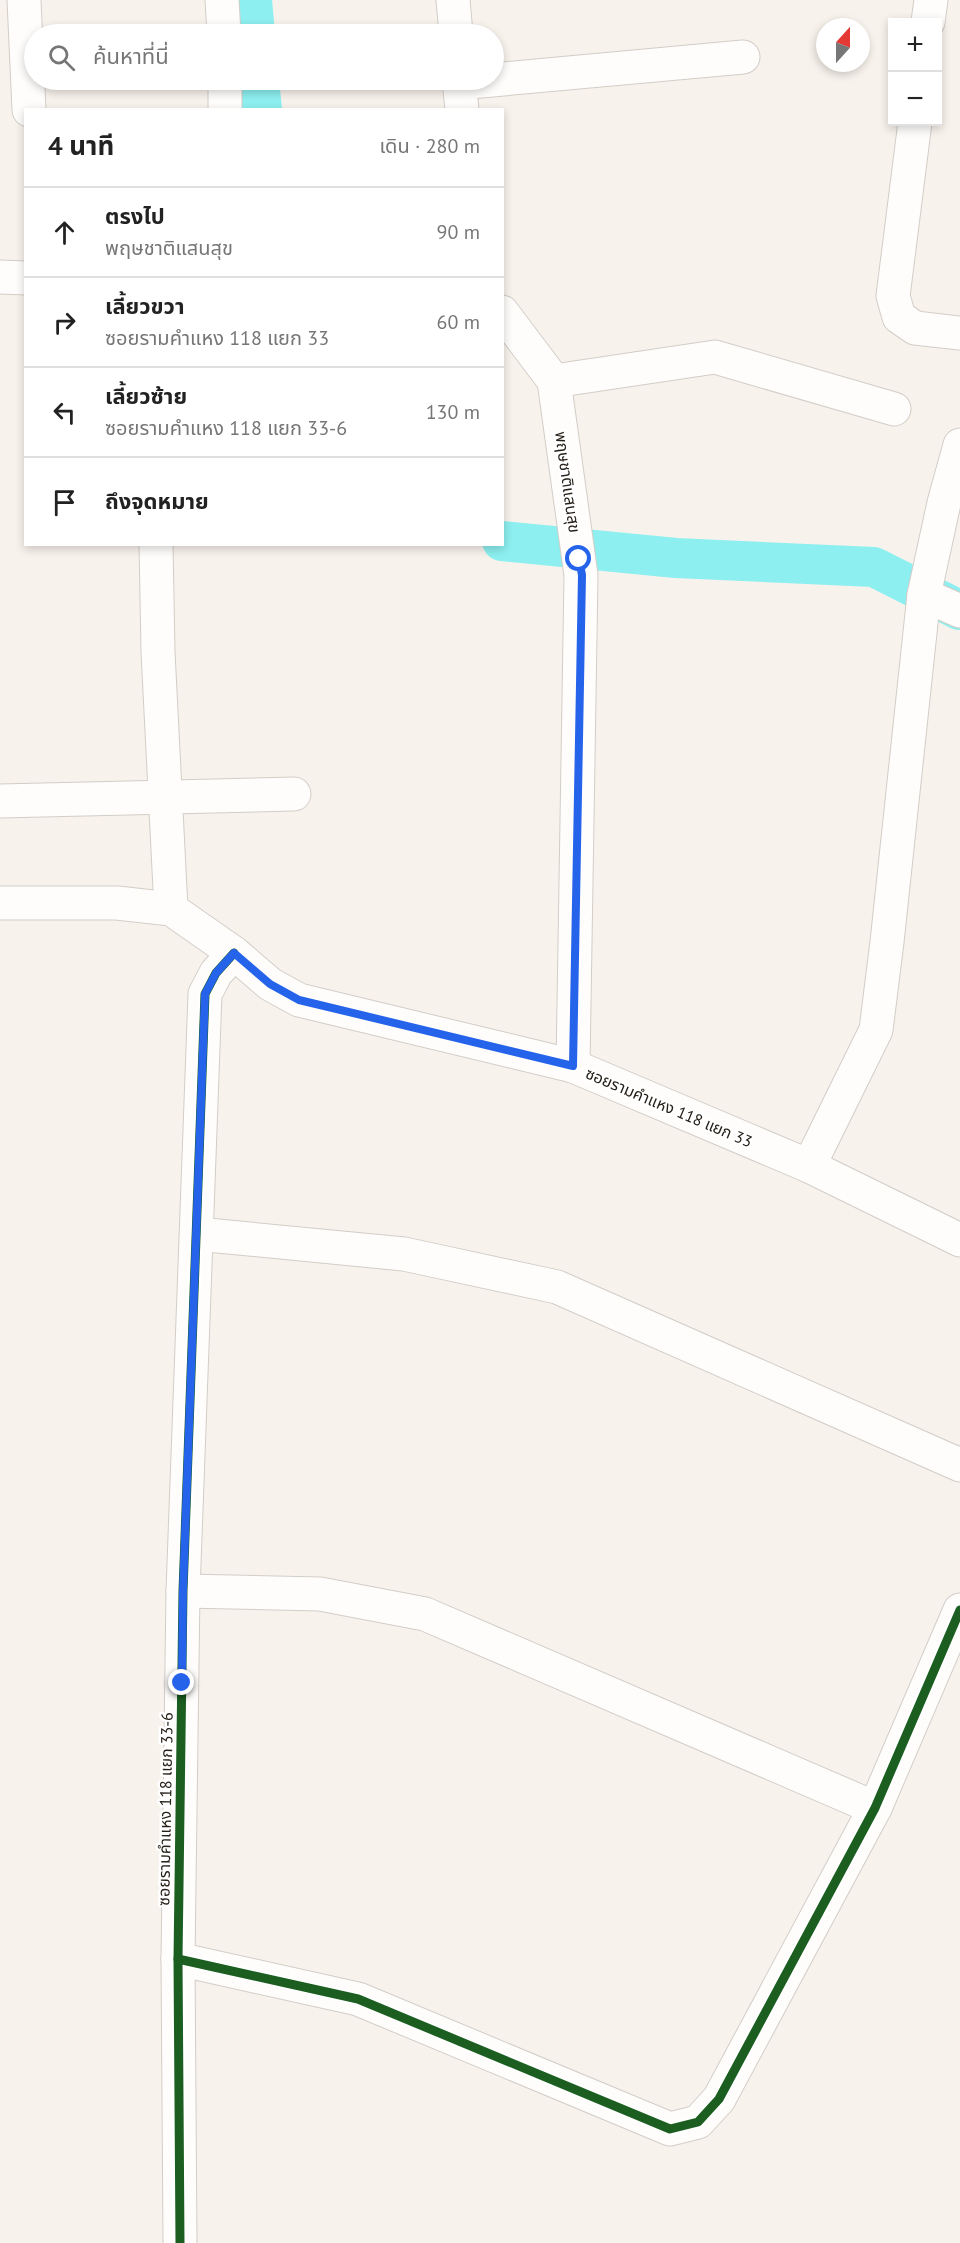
<!DOCTYPE html>
<html lang="th">
<head>
<meta charset="utf-8">
<style>
  :root { --surface:#fff; --page:#f2f2f2; --text:#222; --muted:#767676; --line:#e0e0e0 }
  body { margin:0; font-family:"PT Sans","Noto Sans Thai",sans-serif; background:var(--page); color:var(--text) }
  .controls { position:absolute; right:18px; top:18px; display:grid; overflow:hidden; border-radius:0px; box-shadow:0 3px 9px #0003 }
  .controls button { width:54px; height:54px; display:grid; place-items:center; padding:0; border:0; border-bottom:2px solid var(--line); background:var(--surface); color:var(--text); font:30px sans-serif }
  .compass { position:absolute; left:816px; top:18px; width:54px; height:54px; border-radius:50%; background:var(--surface); box-shadow:0 3px 9px #0003; rotate:21deg }
  .stop { position:absolute; width:18px; height:18px; margin:-14px; border:4px solid #2563eb; border-radius:50%; background:#fff }
  .stop.end { background:#2563eb; border-color:#fff; box-shadow:0 2px 6px #0008 }
  .list { margin:0; padding:0; list-style:none }
  h2 { display:flex; justify-content:space-between; align-items:center; height:78px; margin:0; padding:0 24px; font-size:26px }
  h2 small { font-size:20px; font-weight:400; color:var(--muted) }
  .list li { display:grid; grid-template-columns:39px 1fr auto; gap:18px; align-items:center; box-sizing:border-box; height:90px; padding:0 24px; border-top:2px solid var(--line) }
  .list b { display:block; font-size:22px; white-space:nowrap }
  .list p { margin:0; font-size:20px; white-space:nowrap; color:var(--muted) }
  .list em { font-size:20px; font-style:normal; color:var(--muted) }
  .icon { flex:none; width:33px; height:33px; fill:none; stroke:currentColor; stroke-width:2; stroke-linecap:round; stroke-linejoin:round }
  .map { position:relative; flex:none; width:960px; height:2243px; overflow:hidden }
  .search { position:absolute; background:var(--surface); box-shadow:0 3px 9px #0003; left:24px; top:24px; width:480px; height:66px; display:flex; align-items:center; gap:15px; box-sizing:border-box; padding:0 21px; border-radius:33px; color:var(--muted); font-size:22px }
  .panel { position:absolute; background:var(--surface); box-shadow:0 3px 9px #0003; left:24px; top:108px; width:480px; height:438px; border-radius:0px }
  .map>svg:first-child { display:block }
  .lines { fill:none; stroke-linecap:round; stroke-linejoin:round }
  .canal { stroke:#8defef; stroke-width:40 }
  .minor-casing { stroke:#d3cdc7; stroke-width:35 }
  .minor { stroke:#fefdfc; stroke-width:33 }
  .cycleway-casing { stroke:#fff; stroke-width:13 }
  .cycleway { stroke:#1b5e20; stroke-width:9 }
  .route { stroke:#2563eb; stroke-width:8 }
  .labels { text-anchor:middle; dominant-baseline:central; stroke-width:5; stroke-linejoin:round; paint-order:stroke }
  .street-label { font-size:16px; fill:#272019; stroke:#fff }
</style>
</head>
<body>
<div class="map">
<svg width="960" height="2243" viewBox="0 0 960 2243">
  <rect width="100%" height="100%" fill="#f8f2ec"/>
  <g class="lines">
    <g class="canal">
      <path d="M252 0 255 34"/>
      <path d="M259 80 262 110"/>
      <path d="M502 541 676 558 874 567 959 610"/>
    </g>
    <g class="minor-casing">
      <g id="minor">
        <path d="M24 0 29 110"/>
        <path d="M222 0 224 34"/>
        <path d="M453 0 456 34"/>
        <path d="M928 22 931 0"/>
        <path d="M225 80V110"/>
        <path d="M459 80 462 110"/>
        <path d="M459 83 743 57"/>
        <path d="M915 122 893 296 899 317 915 328 960 333"/>
        <path d="M0 277 26 278"/>
        <path d="M502 312 554 381 581 575 573 1066"/>
        <path d="M554 381 715 357 894 409"/>
        <path d="M156 544 158 652 171 909"/>
        <path d="M924 595 960 611"/>
        <path d="M0 801 294 794"/>
        <path d="M0 903H117L171 909 234 953 270 984 299 1000 573 1066 809 1166 960 1240"/>
        <path d="M809 1166 876 1030 887 942 924 595 944 503 960 445"/>
        <path d="M197 1234 404 1254 557 1287 960 1465"/>
        <path d="M183 1591 320 1594 425 1614 875 1808"/>
        <path d="M178 1959 358 1999 670 2129 698 2122 719 2099 875 1808 960 1610"/>
        <path d="M180 2243 178 1959 183 1591 205 994 216 973 234 953"/>
      </g>
    </g>
    <use href="#minor" class="minor"/>
    <g class="cycleway-casing">
      <g id="cycleway">
        <path d="M178 1959 358 1999 670 2129 698 2122 719 2099 875 1808 960 1610"/>
        <path d="M180 2243 178 1959 183 1591 205 994 216 973 234 953"/>
      </g>
    </g>
    <use href="#cycleway" class="cycleway"/>
  </g>
  <g class="lines">
    <path class="route" d="M182 1683 183 1591 205 994 216 973 234 953 270 984 299 1000 573 1066 582 575 579 559"/>
  </g>
  <g class="labels">
    <g class="street-label">
      <text transform="translate(568 482) rotate(82)">พฤษชาติแสนสุข</text>
      <text transform="translate(669 1107) rotate(23)">ซอยรามคำแหง 118 แยก 33</text>
      <text transform="translate(165 1809) rotate(-89)">ซอยรามคำแหง 118 แยก 33-6</text>
    </g>
  </g>
</svg>
<div class="controls">
<button>+</button>
<button>−</button>
</div>
<svg class="compass" viewBox="-18 -18 36 36"><path d="M0-13l5 13h-10z" fill="#e53935"/><path d="M0 13l5-13h-10z" fill="#767676"/></svg>
<div class="stop" style="left:579px;top:559px"></div>
<div class="stop end" style="left:182px;top:1683px"></div>
<div class="search"><svg class="icon" aria-label="search" viewBox="0 0 24 24"><circle cx="10" cy="10" r="6"/><path d="M15 15l6 6"/></svg>ค้นหาที่นี่</div>
<section class="panel">
<h2>4 นาที<small>เดิน · 280 m</small></h2>
<ul class="list">
<li><svg class="icon" aria-label="ahead" viewBox="0 0 24 24"><path d="M12 20V5M6 11l6-6 6 6"/></svg><div><b>ตรงไป</b><p>พฤษชาติแสนสุข</p></div><em>90 m</em></li>
<li><svg class="icon" aria-label="right" viewBox="0 0 24 24"><path d="M7 20v-9h11M14 6l5 5-5 5"/></svg><div><b>เลี้ยวขวา</b><p>ซอยรามคำแหง 118 แยก 33</p></div><em>60 m</em></li>
<li><svg class="icon" aria-label="left" viewBox="0 0 24 24"><path d="M17 20v-9H6M10 6l-5 5 5 5"/></svg><div><b>เลี้ยวซ้าย</b><p>ซอยรามคำแหง 118 แยก 33-6</p></div><em>130 m</em></li>
<li><svg class="icon" aria-label="arrive" viewBox="0 0 24 24"><path d="M6 21V4h12l-3 4 3 4H6"/></svg><div><b>ถึงจุดหมาย</b></div></li>
</ul>
</section>
</div>
</body>
</html>
